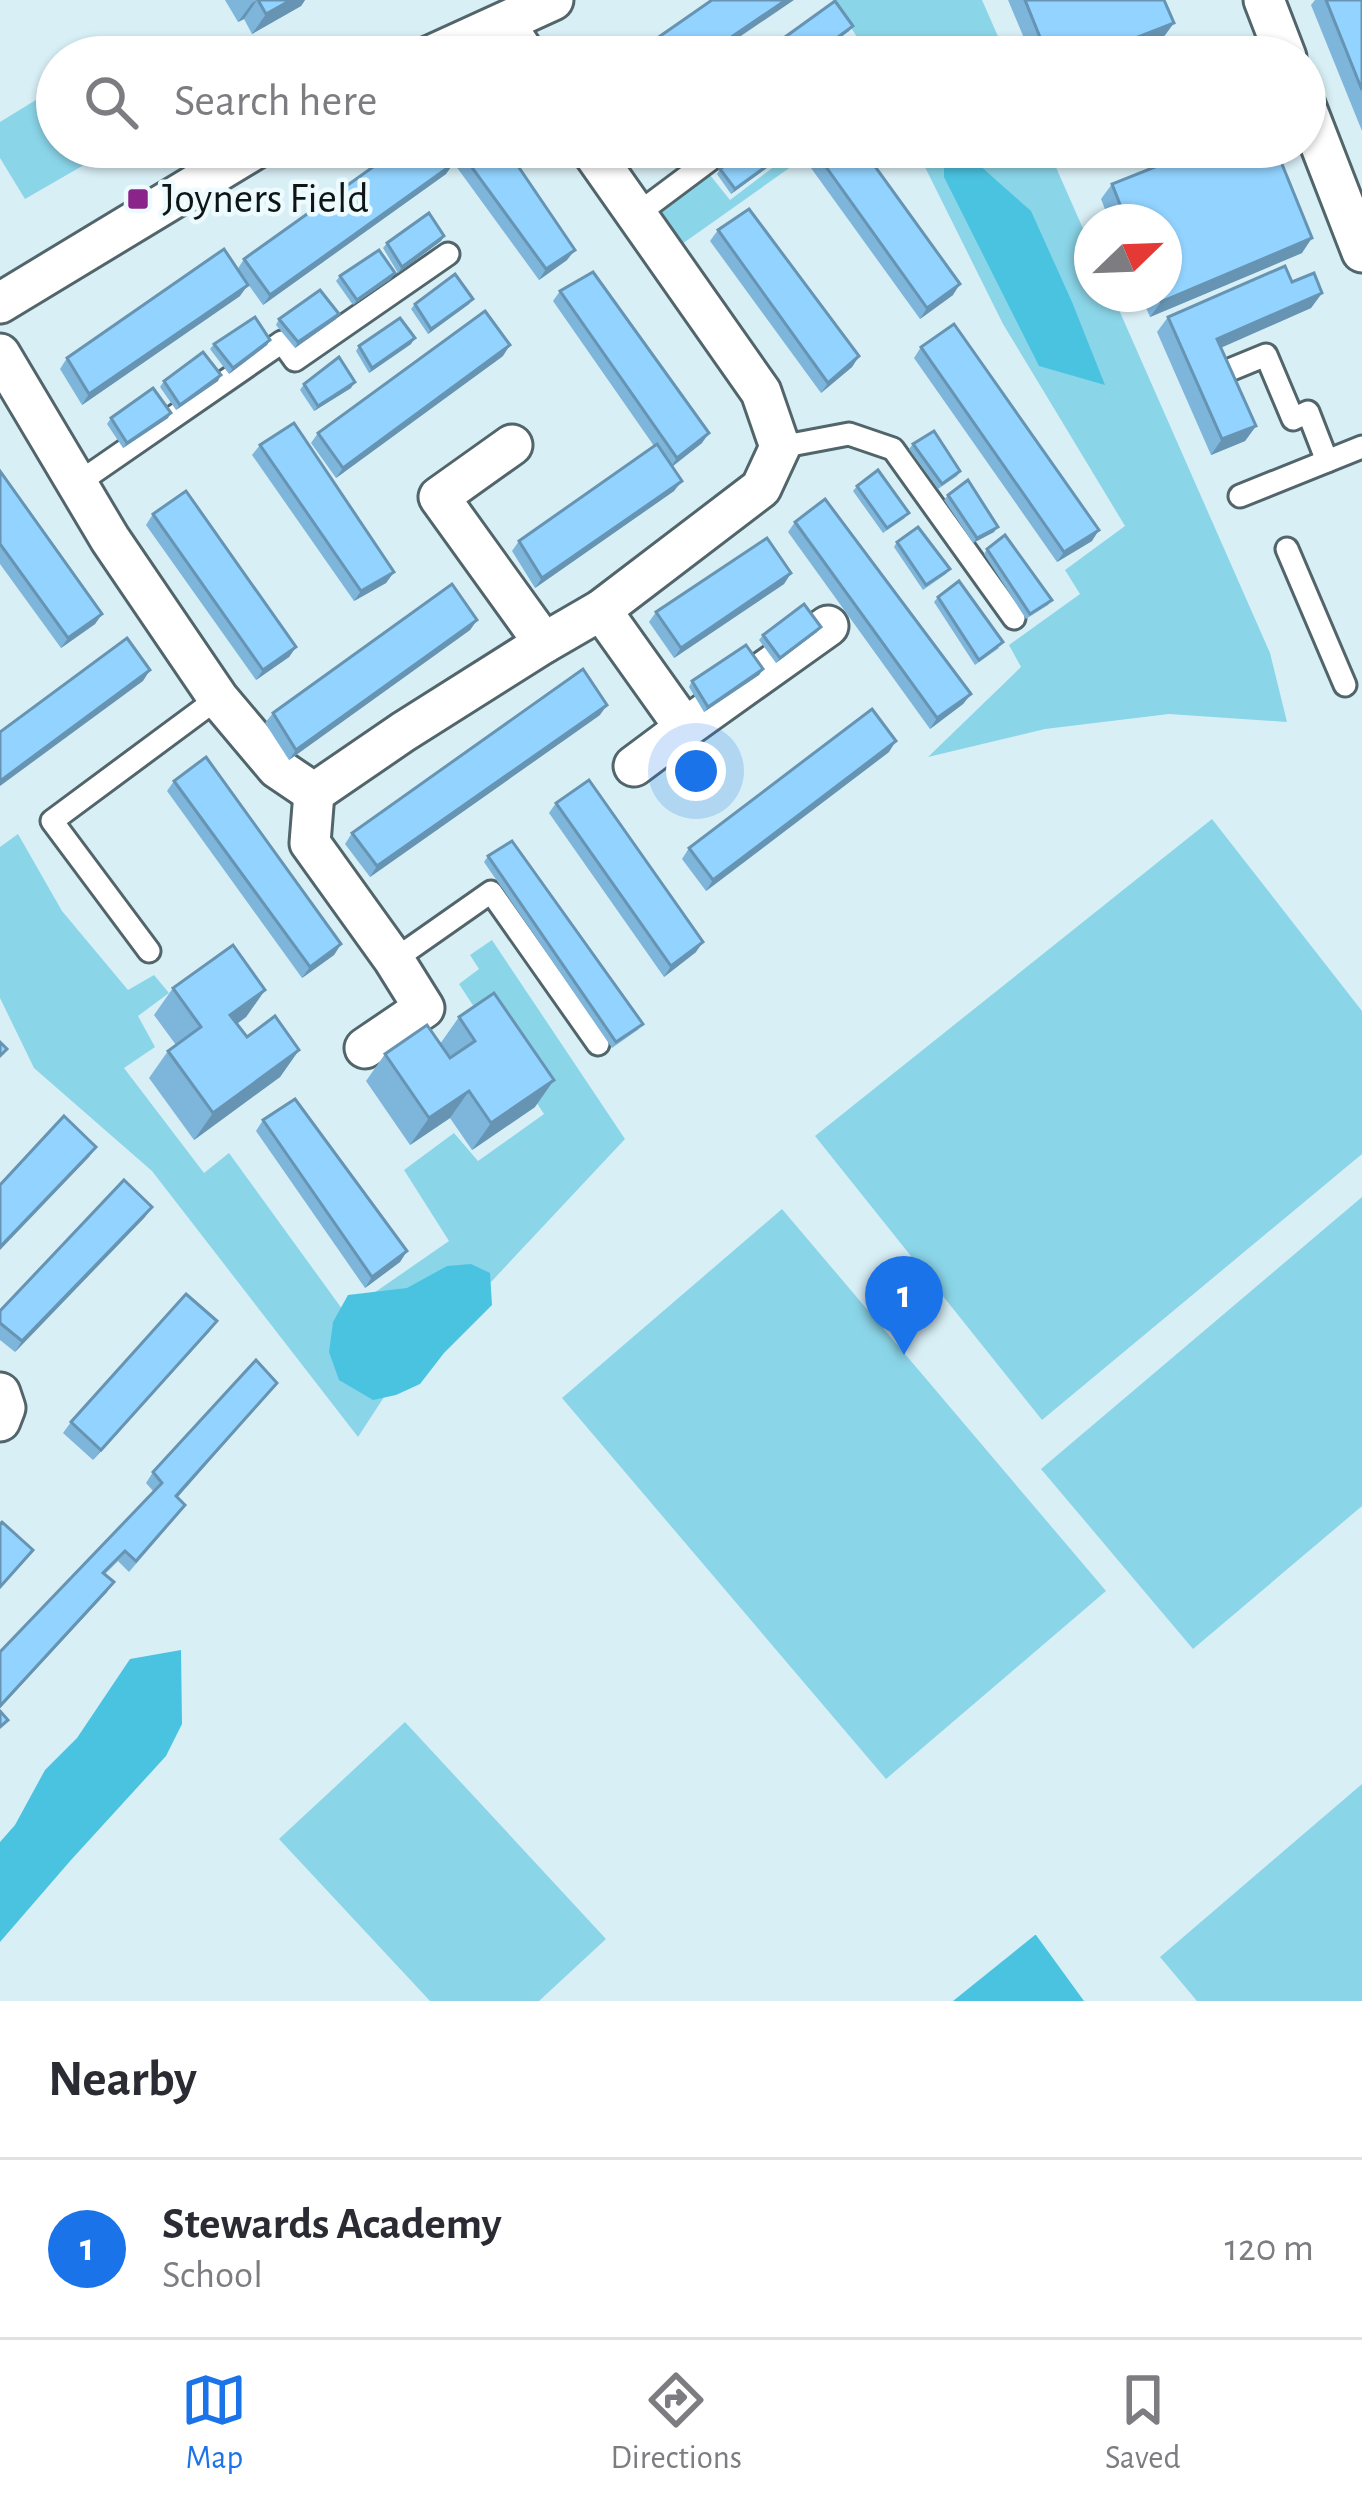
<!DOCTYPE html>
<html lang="en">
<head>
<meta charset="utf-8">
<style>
  :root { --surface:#fff; --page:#f7f7f7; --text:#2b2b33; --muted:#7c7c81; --line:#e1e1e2; --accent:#1a73e8 }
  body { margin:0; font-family:"Alegreya Sans",sans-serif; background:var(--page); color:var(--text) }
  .compass { position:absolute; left:1074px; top:204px; width:108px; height:108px; border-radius:50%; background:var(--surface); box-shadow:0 3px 9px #0004; rotate:67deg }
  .you { position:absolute; left:696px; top:771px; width:42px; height:42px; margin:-30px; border:9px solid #fff; border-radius:50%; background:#1a73e8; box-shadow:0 0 0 18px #1a73e833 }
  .badge { display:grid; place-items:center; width:78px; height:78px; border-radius:50%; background:var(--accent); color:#fff; font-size:39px; font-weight:700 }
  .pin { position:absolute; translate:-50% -99px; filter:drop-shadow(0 3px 6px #0008) }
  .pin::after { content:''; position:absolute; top:63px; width:42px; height:36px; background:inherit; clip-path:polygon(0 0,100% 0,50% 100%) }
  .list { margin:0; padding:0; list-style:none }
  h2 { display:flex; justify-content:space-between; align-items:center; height:156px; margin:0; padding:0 48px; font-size:51px }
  h2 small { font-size:39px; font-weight:400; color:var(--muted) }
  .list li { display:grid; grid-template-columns:78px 1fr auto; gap:36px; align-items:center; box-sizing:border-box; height:180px; padding:0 48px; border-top:3px solid var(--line) }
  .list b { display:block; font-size:45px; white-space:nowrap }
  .list p { margin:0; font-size:39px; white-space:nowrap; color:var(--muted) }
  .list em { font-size:39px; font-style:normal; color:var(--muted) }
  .icon { flex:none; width:66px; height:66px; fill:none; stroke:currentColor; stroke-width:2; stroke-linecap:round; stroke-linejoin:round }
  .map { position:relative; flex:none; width:1362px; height:2001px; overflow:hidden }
  .search { position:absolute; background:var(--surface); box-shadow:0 3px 9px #0004; left:36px; right:36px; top:36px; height:132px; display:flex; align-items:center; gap:30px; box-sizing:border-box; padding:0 42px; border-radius:66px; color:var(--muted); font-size:45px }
  .sheet { height:336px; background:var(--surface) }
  nav { display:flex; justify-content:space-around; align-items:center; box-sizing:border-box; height:168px; border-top:3px solid var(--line); background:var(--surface); font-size:33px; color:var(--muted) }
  nav a { display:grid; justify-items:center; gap:6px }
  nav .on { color:var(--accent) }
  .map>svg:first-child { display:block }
  .green { fill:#8bd5e9 }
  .forest { fill:#4ac3e1 }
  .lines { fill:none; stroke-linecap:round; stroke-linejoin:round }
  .lane-casing { stroke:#51656a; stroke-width:27 }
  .street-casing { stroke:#51656a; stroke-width:45 }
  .lane { stroke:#fff; stroke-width:21 }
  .street { stroke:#fff; stroke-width:39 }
  .wall { fill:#7eb5db }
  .shaded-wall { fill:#6694b2 }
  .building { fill:#92d3ff; stroke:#6694b2; stroke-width:3 }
  .poi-dot { fill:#8a248b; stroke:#edfafe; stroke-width:4.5 }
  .labels { text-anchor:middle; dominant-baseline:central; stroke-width:9; stroke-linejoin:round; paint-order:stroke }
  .poi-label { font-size:42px; fill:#0d1517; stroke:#edfafe; text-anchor:start }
</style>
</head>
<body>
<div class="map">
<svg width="1362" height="2001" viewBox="0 0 1362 2001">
  <rect width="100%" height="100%" fill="#d8eff6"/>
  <g class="green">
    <path d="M833 0H982L1007 57H870Z"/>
    <path d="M57 87V147H115L25 199 0 158V122Z"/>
    <path d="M769 147H819L682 244 662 212 710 175 730 200 779 163Z"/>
    <path d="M915 147H1047L1092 249V294H1112L1270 653 1287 722 1169 714 1045 729 928 757 1021 667 1009 645 1080 594 1065 570 1125 526 1003 324Z"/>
    <path d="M1212 819 1362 1011V1154L1042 1420 815 1136Z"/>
    <path d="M18 834 62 911 128 990 154 975 169 993 138 1016 155 1047 124 1068 204 1173 229 1153 345 1313 449 1241 404 1170 454 1133 478 1161 544 1114 459 984 479 969 470 955 492 940 625 1139 386 1394 358 1437 152 1171 34 1068 0 998V847Z"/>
    <path d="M1362 1197V1506L1193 1649 1041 1469Z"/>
    <path d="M782 1209 1106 1591 886 1779 562 1398Z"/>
    <path d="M405 1722 606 1939 539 2001H430L279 1839Z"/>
    <path d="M1362 1784V2001H1197L1160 1957Z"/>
  </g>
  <g class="forest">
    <path d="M944 147H959L1031 211 1072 302 1105 385 1039 366 944 177Z"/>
    <path d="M471 1264 490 1273 492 1305 444 1353 420 1384 396 1395 373 1400 339 1380 329 1352 333 1322 348 1295 407 1288 447 1266Z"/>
    <path d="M181 1650 182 1724 166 1756 71 1860 0 1942V1842L15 1825 45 1770 77 1738 130 1659Z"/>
    <path d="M1036 1935 1084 2001H953L1035 1935Z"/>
  </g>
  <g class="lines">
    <g class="lane-casing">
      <g id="lane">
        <path d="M1240 57 1280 41"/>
        <path d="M636 215 727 147"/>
        <path d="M1227 371 1266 355 1293 419 1308 412 1327 461"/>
        <path d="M780 447 849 434 893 449 1014 618"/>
        <path d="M78 483 282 342 295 360 448 254"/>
        <path d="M1240 496 1362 447"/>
        <path d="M1287 549 1345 685"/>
        <path d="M149 951 52 821 218 698"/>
        <path d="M394 960 491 892 598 1044"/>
      </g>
    </g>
    <g class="street-casing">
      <g id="street">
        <path d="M1264 0 1286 57"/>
        <path d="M504 23 527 57"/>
        <path d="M428 57 553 0"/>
        <path d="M1305 105 1362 252"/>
        <path d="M0 303 258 147"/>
        <path d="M0 354 110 539 218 698 277 768 314 793 403 732 544 643 601 610 761 488 780 447 761 392 589 147"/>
        <path d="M512 445 439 497 544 643"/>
        <path d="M601 610 685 728 828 626"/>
        <path d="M634 766 685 728"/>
        <path d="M314 793 310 843 394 960 424 1008 365 1048"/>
        <path d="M0 1393 5 1408 0 1421"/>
      </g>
    </g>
    <use href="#lane" class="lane"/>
    <use href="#street" class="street"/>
  </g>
  <g class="wall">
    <path d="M225 0H305L301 6 252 34 244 19 238 22Z"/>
    <path d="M1008 0H1164L1163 38 1115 57H1032Z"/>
    <path d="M1315 0H1362V131L1311 5Z"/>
    <path d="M849 31 814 57H785L778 46 781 40Z"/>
    <path d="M442 147H505L567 260 539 280Z"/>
    <path d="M819 157 953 295 920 319 811 168Z"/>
    <path d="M453 164 446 174 263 305 238 270 240 296 82 405 60 369 67 358 237 270 244 259Z"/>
    <path d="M768 167 731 194 717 174 720 169Z"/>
    <path d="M1112 184 1302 253 1150 317 1140 294H1164V222H1110L1101 199Z"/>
    <path d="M718 230 859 356 852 367 821 393 710 241Z"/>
    <path d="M444 236 441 241 398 273 383 248 387 243Z"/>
    <path d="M340 276 391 279 353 305 336 281Z"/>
    <path d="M560 291 702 443 672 467 674 491 535 588 512 551 519 541 654 446 553 301Z"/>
    <path d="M1322 293 1311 308 1221 347 1256 426 1245 441 1211 455 1157 332 1168 317Z"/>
    <path d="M415 304H469L428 334 411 309Z"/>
    <path d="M279 319H336L295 348 276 325Z"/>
    <path d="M270 340 267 345 229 374 210 349 214 344Z"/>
    <path d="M411 344 369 373 356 351 359 346Z"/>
    <path d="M921 347 1092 541 1057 562 914 358Z"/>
    <path d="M503 356 336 478 311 443 318 433Z"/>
    <path d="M164 381H218L176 410 160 387Z"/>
    <path d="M304 384 351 388 314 411 300 390Z"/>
    <path d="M111 418H168L123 448 107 424Z"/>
    <path d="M913 444 960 471 957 476 938 489 909 449Z"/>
    <path d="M260 445 394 572 386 583 354 601 252 455Z"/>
    <path d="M0 471 102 614 95 624 61 648 0 564Z"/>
    <path d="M857 486 905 518 883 533 853 491Z"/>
    <path d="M948 495 994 532 973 543 944 500Z"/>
    <path d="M153 514 296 647 289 657 256 680 146 525Z"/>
    <path d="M795 522 971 694 963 704 930 729 788 532Z"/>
    <path d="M897 542 950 569 946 574 923 590 894 547Z"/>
    <path d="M987 549 1052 600 1048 605 1026 619 984 554Z"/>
    <path d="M791 573 784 584 674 658 649 622 656 612Z"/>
    <path d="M938 597 999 648 975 665 934 602Z"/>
    <path d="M477 620 470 630 289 760 265 723 273 713Z"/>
    <path d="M817 632 776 663 759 640 763 635Z"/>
    <path d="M763 669 759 675 704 712 689 687 692 681Z"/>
    <path d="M600 715 370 877 345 844 352 833Z"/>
    <path d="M889 752 706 891 682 859 689 848Z"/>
    <path d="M174 781 341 944 334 955 302 978 167 791Z"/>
    <path d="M556 803 696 952 664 977 549 813Z"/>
    <path d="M488 856 639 1029 612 1048 484 862Z"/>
    <path d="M173 988 265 990 246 1017 237 1024 247 1037 299 1050 280 1077 194 1140 149 1078 168 1051 176 1045 154 1015Z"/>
    <path d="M459 1017 535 1107 472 1150 450 1118 410 1145 366 1081 385 1054 440 1044Z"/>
    <path d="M263 1120 407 1251 400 1262 365 1288 256 1131Z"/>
    <path d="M145 1217 15 1352 0 1340V1311Z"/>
    <path d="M217 1321 93 1460 63 1433 71 1422Z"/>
    <path d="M277 1383 177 1497 185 1505 178 1515 129 1572 118 1561 105 1574 107 1592 0 1708V1652L154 1492 146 1483 153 1472Z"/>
  </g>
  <g class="shaded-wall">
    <path d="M257 0 244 19 238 22 252 3Z"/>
    <path d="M291 0H305L301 6 252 34 266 14Z"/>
    <path d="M786 0H794L710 57H702Z"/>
    <path d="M1174 23 1163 38 1115 57H1087Z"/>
    <path d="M853 26 849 31 814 57H811Z"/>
    <path d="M772 162 768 167 731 194 735 189Z"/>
    <path d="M453 164 446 174 263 305 270 295Z"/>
    <path d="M444 236 441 241 398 273 402 267Z"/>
    <path d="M1312 238 1302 253 1150 317 1161 302Z"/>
    <path d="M575 250 567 260 539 280 546 269Z"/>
    <path d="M395 273 391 279 353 305 357 300Z"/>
    <path d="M960 284 953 295 920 319 927 308Z"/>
    <path d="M248 285 240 296 82 405 89 394Z"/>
    <path d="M1322 293 1311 308 1207 354 1217 339Z"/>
    <path d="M473 299 469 304 428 334 431 329Z"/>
    <path d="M339 314 336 319 295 348 298 342Z"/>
    <path d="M415 338 411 344 369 373 372 368Z"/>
    <path d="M270 340 267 345 229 374 233 368Z"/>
    <path d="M510 345 503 356 336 478 343 468Z"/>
    <path d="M859 356 852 367 821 393 828 383Z"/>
    <path d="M221 375 218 381 176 410 180 405Z"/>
    <path d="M355 382 351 388 314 411 318 406Z"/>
    <path d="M171 413 168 418 123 448 127 443Z"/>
    <path d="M1256 426 1245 441 1211 455 1222 439Z"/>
    <path d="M709 433 702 443 670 468 677 458Z"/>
    <path d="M682 481 674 491 535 588 542 578Z"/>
    <path d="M998 527 994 532 973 543 977 538Z"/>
    <path d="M1099 530 1092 541 1057 562 1064 552Z"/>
    <path d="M394 572 386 583 354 601 361 591Z"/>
    <path d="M791 573 784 584 674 658 681 648Z"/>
    <path d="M102 614 95 624 61 648 68 638Z"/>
    <path d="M477 620 470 630 289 760 296 750Z"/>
    <path d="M821 627 817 632 776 663 780 658Z"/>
    <path d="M296 647 289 657 256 680 263 670Z"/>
    <path d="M763 669 759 675 704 712 708 707Z"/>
    <path d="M150 670 143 681 0 786V781Z"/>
    <path d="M971 694 963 704 930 729 937 718Z"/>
    <path d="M607 705 600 715 370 877 377 866Z"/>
    <path d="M896 741 889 752 706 891 713 880Z"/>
    <path d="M703 942 696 952 664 977 671 966Z"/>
    <path d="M341 944 334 955 302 978 310 967Z"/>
    <path d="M265 990 246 1017 211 1042 230 1015Z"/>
    <path d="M299 1050 280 1077 194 1140 213 1113Z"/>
    <path d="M554 1080 535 1107 472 1150 491 1123Z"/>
    <path d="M469 1091 450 1118 410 1145 429 1118Z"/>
    <path d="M96 1147 89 1157 0 1250V1247Z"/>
    <path d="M152 1207 145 1217 15 1352 22 1341Z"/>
    <path d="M407 1251 400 1262 365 1288 372 1277Z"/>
    <path d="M217 1321 209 1332 93 1460 101 1450Z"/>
    <path d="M277 1383 269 1393 169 1507 176 1496Z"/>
    <path d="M114 1582 107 1592 0 1708V1706Z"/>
  </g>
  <g class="building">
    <path d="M258 0H291L266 14Z"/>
    <path d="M712 0H786L702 57H630Z"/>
    <path d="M1025 0H1164L1174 23 1087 57H1048Z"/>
    <path d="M1326 0H1362V90Z"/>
    <path d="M835 1 853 26 811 57H792L781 40Z"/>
    <path d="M773 49 778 57H762Z"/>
    <path d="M401 147H442L453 164 270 295 244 259Z"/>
    <path d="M457 147H505L575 250 546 269Z"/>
    <path d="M751 147H761L772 162 735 189 720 169Z"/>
    <path d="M833 147H861L960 284 927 308 819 157Z"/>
    <path d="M1205 147H1275L1312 238 1161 302 1157 294H1164V222H1127L1112 184Z"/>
    <path d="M749 209 859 356 828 383 718 230Z"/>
    <path d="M429 213 444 236 402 267 387 243Z"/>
    <path d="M224 249 248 285 89 394 67 358Z"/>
    <path d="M379 250 395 273 357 300 340 276Z"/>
    <path d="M1285 266 1292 282 1314 273 1322 293 1217 339 1256 426 1222 439 1168 317Z"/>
    <path d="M593 272 709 433 677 458 560 291Z"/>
    <path d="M455 274 473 299 431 329 415 304Z"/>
    <path d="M320 290 339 314 298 342 279 319Z"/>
    <path d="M485 311 510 345 343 468 318 433Z"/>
    <path d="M255 317 270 340 233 368 214 344Z"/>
    <path d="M400 318 415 338 372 368 359 346Z"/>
    <path d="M954 324 1099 530 1064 552 921 347Z"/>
    <path d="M203 352 221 375 180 405 164 381Z"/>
    <path d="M339 357 355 382 318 406 304 384Z"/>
    <path d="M153 388 171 413 127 443 111 418Z"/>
    <path d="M294 423 394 572 361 591 260 445Z"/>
    <path d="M934 431 960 471 942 484 913 444Z"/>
    <path d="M657 444 682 481 542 578 519 541Z"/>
    <path d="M878 470 909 513 887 528 857 486Z"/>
    <path d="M0 471 102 614 68 638 0 544Z"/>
    <path d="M968 480 998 527 977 538 948 495Z"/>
    <path d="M186 491 296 647 263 670 153 514Z"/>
    <path d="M825 499 971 694 937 718 795 522Z"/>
    <path d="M918 527 950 569 926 585 897 542Z"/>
    <path d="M1005 535 1052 600 1030 614 987 549Z"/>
    <path d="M767 538 791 573 681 648 656 612Z"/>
    <path d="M959 581 1003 642 979 660 938 597Z"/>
    <path d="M452 584 477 620 296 750 273 713Z"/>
    <path d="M804 604 821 627 780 658 763 635Z"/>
    <path d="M127 638 150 670 0 781V732Z"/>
    <path d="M746 645 763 669 708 707 692 681Z"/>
    <path d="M583 669 607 705 377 866 352 833Z"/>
    <path d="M872 709 896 741 713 880 689 848Z"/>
    <path d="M206 757 341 944 310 967 174 781Z"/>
    <path d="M589 780 703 942 671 966 556 803Z"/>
    <path d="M512 841 643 1024 616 1042 488 856Z"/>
    <path d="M233 945 265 990 230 1015 247 1037 275 1016 299 1050 213 1113 168 1051 201 1027 173 988Z"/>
    <path d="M494 993 554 1080 491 1123 469 1091 429 1118 385 1054 427 1025 450 1058 475 1041 459 1017Z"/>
    <path d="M0 1042 7 1049 0 1056Z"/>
    <path d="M295 1099 407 1251 372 1277 263 1120Z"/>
    <path d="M64 1116 96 1147 0 1247V1185Z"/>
    <path d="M124 1180 152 1207 22 1341 0 1323V1311Z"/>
    <path d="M186 1294 217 1321 101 1450 71 1422Z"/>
    <path d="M256 1360 277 1383 176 1496 185 1505 136 1561 125 1551 103 1573 114 1582 0 1706V1652L162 1483 153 1472Z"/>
    <path d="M2 1522 33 1550 0 1587V1524Z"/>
    <path d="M0 1711 8 1720 0 1727Z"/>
  </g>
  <rect class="poi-dot" x="126" y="187" width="24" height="24" rx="6"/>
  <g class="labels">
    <g class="poi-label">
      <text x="162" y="199">Joyners Field</text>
    </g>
  </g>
</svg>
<svg class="compass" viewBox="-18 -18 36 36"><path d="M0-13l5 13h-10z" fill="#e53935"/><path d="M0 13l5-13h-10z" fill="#7c7c81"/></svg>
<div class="you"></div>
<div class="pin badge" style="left:904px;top:1355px">1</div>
<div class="search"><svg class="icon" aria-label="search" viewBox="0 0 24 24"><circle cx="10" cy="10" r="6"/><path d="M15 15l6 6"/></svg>Search here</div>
</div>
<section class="sheet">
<h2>Nearby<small></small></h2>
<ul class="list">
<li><span class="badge">1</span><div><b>Stewards Academy</b><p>School</p></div><em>120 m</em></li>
</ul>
</section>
<nav>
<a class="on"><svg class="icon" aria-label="map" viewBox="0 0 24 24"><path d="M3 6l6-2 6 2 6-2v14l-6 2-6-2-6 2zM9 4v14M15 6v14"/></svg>Map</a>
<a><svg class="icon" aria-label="directions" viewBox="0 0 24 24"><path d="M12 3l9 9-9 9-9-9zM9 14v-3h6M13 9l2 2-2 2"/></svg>Directions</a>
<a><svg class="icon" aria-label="saved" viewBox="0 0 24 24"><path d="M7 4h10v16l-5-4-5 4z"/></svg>Saved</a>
</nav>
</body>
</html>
